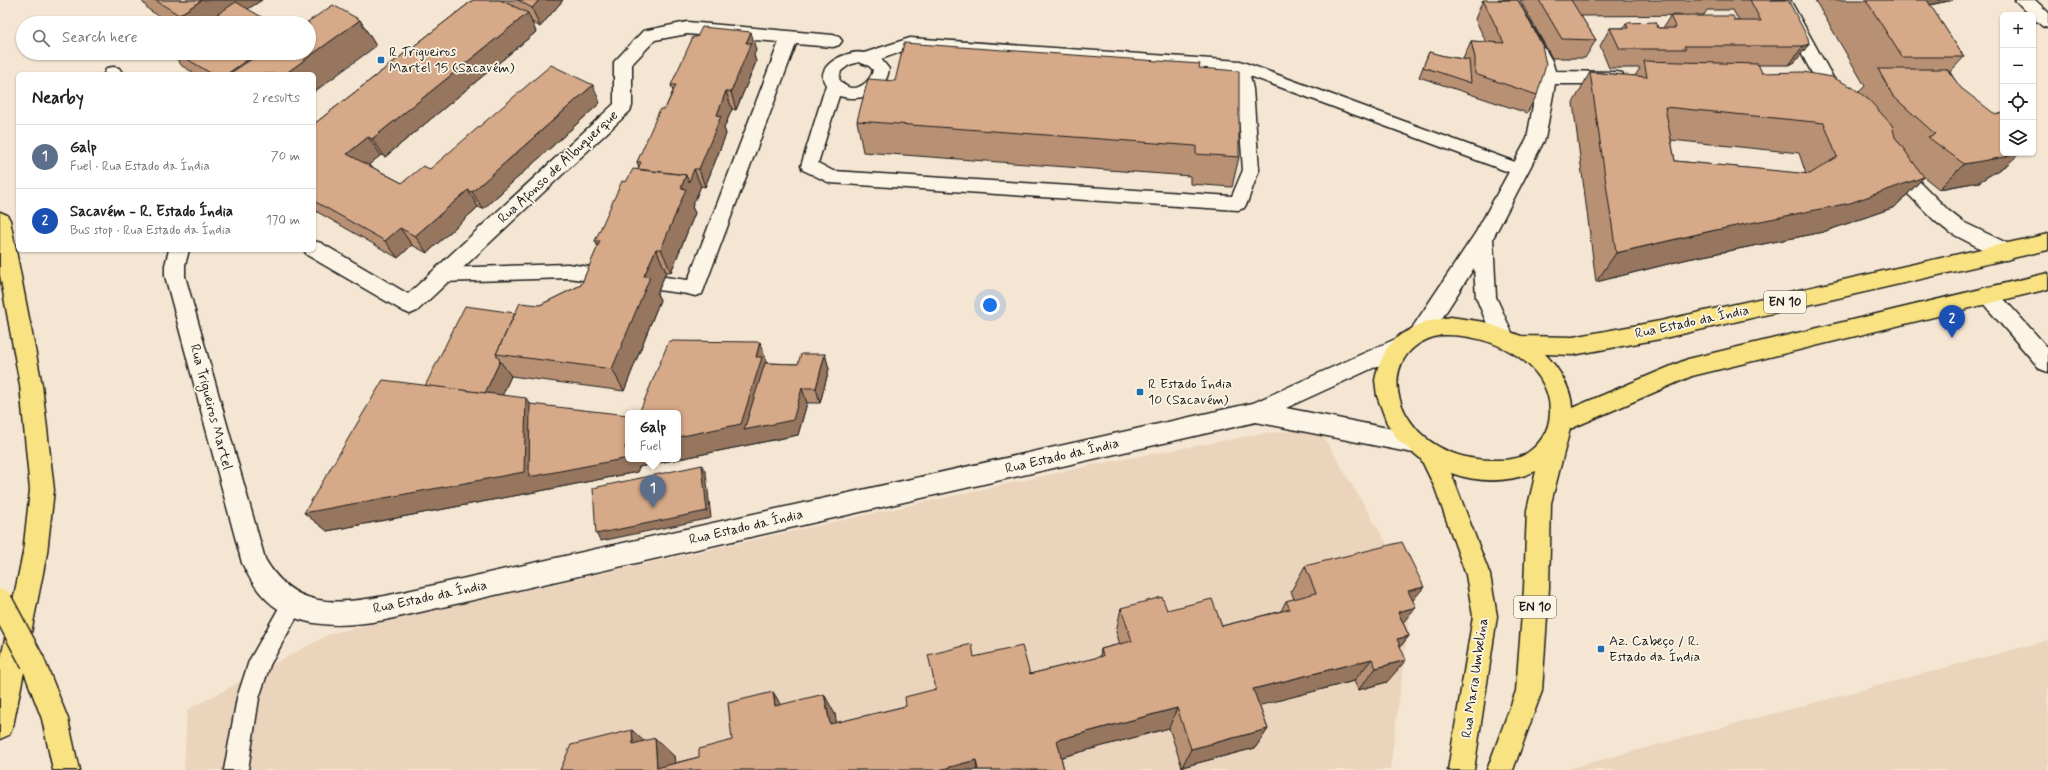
<!DOCTYPE html>
<html lang="en">
<head>
<meta charset="utf-8">
<style>
  :root { --surface:#fff; --page:#f2f2f2; --text:#222; --muted:#767676; --line:#e0e0e0; --accent:#7c3aed }
  body { margin:0; font-family:Mynerve,sans-serif; background:var(--page); color:var(--text) }
  .controls { position:absolute; right:12px; top:12px; display:grid; overflow:hidden; border-radius:6px; box-shadow:0 1px 3px #0004 }
  .controls button { width:36px; height:36px; display:grid; place-items:center; padding:0; border:0; border-bottom:1px solid var(--line); background:var(--surface); color:var(--text); font:20px sans-serif }
  .you { position:absolute; left:990px; top:305px; width:14px; height:14px; margin:-10px; border:3px solid #fff; border-radius:50%; background:#1a73e8; box-shadow:0 0 0 6px #1a73e833 }
  .badge { display:grid; place-items:center; width:26px; height:26px; border-radius:50%; background:var(--accent); color:#fff; font-size:13px; font-weight:700 }
  .pin { position:absolute; translate:-50% -33px; filter:drop-shadow(0 1px 2px #0008) }
  .pin::after { content:''; position:absolute; top:21px; width:14px; height:12px; background:inherit; clip-path:polygon(0 0,100% 0,50% 100%) }
  .popup { position:absolute; left:625px; top:410px; width:56px; height:52px; box-sizing:border-box; display:grid; place-content:center; border-radius:6px; background:var(--surface); filter:drop-shadow(0 1px 3px #0005); font-size:13px; white-space:nowrap; color:var(--muted) }
  .popup b { font-size:15px; color:var(--text) }
  .popup::after { content:''; position:absolute; left:50%; top:100%; margin-left:-8px; border:8px solid transparent; border-top-color:var(--surface) }
  .list { margin:0; padding:0; list-style:none }
  h2 { display:flex; justify-content:space-between; align-items:center; height:52px; margin:0; padding:0 16px; font-size:17px }
  h2 small { font-size:13px; font-weight:400; color:var(--muted) }
  .list li { display:grid; grid-template-columns:26px 1fr auto; gap:12px; align-items:center; box-sizing:border-box; height:64px; padding:0 16px; border-top:1px solid var(--line) }
  .list b { display:block; font-size:15px; white-space:nowrap }
  .list p { margin:0; font-size:13px; white-space:nowrap; color:var(--muted) }
  .list em { font-size:13px; font-style:normal; color:var(--muted) }
  .icon { flex:none; width:22px; height:22px; fill:none; stroke:currentColor; stroke-width:2; stroke-linecap:round; stroke-linejoin:round }
  .map { position:relative; flex:none; width:2048px; height:770px; overflow:hidden }
  .search { position:absolute; background:var(--surface); box-shadow:0 1px 3px #0004; left:16px; top:16px; width:300px; height:44px; display:flex; align-items:center; gap:10px; box-sizing:border-box; padding:0 14px; border-radius:22px; color:var(--muted); font-size:15px }
  .panel { position:absolute; background:var(--surface); box-shadow:0 1px 3px #0004; left:16px; top:72px; width:300px; height:180px; border-radius:6px }
  .map>svg:first-child { display:block }
  .built { fill:#ebd4bc }
  .lines { fill:none; stroke-linecap:round; stroke-linejoin:round }
  .service-casing { stroke:#1c1c1c; stroke-width:3 }
  .pedestrian-casing { stroke:#1c1c1c; stroke-width:3 }
  .minor-casing { stroke:#1c1c1c; stroke-width:3 }
  .primary-casing { stroke:#1c1c1c; stroke-width:3 }
  .motorway-casing { stroke:#1c1c1c; stroke-width:3 }
  .service { fill:#fcf5e5; fill-rule:evenodd }
  .pedestrian { fill:#fcf5e5; fill-rule:evenodd }
  .minor { fill:#fcf5e5; fill-rule:evenodd }
  .primary { fill:#f8e281; fill-rule:evenodd }
  .motorway { fill:#f8e281; fill-rule:evenodd }
  .motorway-bridge-casing { stroke:#1c1c1c; stroke-width:27; stroke-linecap:butt }
  .motorway-bridge { stroke:#f8e281; stroke-width:24 }
  .wall { fill:#b89175; stroke:#1c1c1c; fill-rule:evenodd }
  .shaded-wall { fill:#96765f; stroke:#1c1c1c }
  .building { fill:#d6a988; stroke:#1c1c1c; fill-rule:evenodd }
  .poi-dot { fill:#1f6fb2; stroke:#fcf5e5; stroke-width:1.5 }
  .labels { text-anchor:middle; dominant-baseline:central; stroke-width:3.5; stroke-linejoin:round; paint-order:stroke }
  .shield { fill:#fcf5e5; stroke:#5f5d58; stroke-width:1 }
  .shield-label { font-size:13px; font-weight:bold; fill:#1c1c1c }
  .poi-label { font-size:14px; fill:#1c1c1c; stroke:#fcf5e5; text-anchor:start }
  .street-label { font-size:14px; fill:#1c1c1c; stroke:#fcf5e5 }
</style>
</head>
<body>
<div class="map">
<svg width="2048" height="770" viewBox="0 0 2048 770">
  <rect width="100%" height="100%" fill="#f4e6d2"/>
  <filter id="ink" filterUnits="userSpaceOnUse"><feTurbulence type="fractalNoise" baseFrequency=".025" numOctaves="2"/><feDisplacementMap in="SourceGraphic" scale="8" xChannelSelector="R" yChannelSelector="G"/><feConvolveMatrix kernelMatrix="1 2 1 2 8 2 1 2 1" color-interpolation-filters="sRGB"/></filter>
  <g filter="url(#ink)">
    <g class="built">
      <path d="M1319 429 1413 588 1390 770H184L187 710 332 633 1097 464 1265 433Z"/>
      <path d="M2048 640V770H1566L1567 769Z"/>
    </g>
    <g class="lines">
      <g class="service-casing">
        <g id="service">
          <path d="M910 38 1240 61 1526 166 1528 170 1526 174 1520 176 1514 174 1250 76 1253 89 1259 170 1247 203 1244 208 1238 210 830 183 803 170 801 166 826 85C812 65 849 49 864 53ZM911 48 1233 71 1237 89 1243 170 1232 196 833 171 818 163 839 96C861 102 885 95 889 69L881 59ZM859 62 869 66 873 70C871 81 857 93 846 86 843 85 841 81 839 79L841 71 849 65Z"/>
          <path d="M568 264 695 281 701 283 704 288 701 293 695 295 568 278 441 282 435 280 432 275 435 270 441 268Z"/>
          <path d="M293 594 301 597 304 604 270 665 259 698 248 770H224L237 698 249 661 285 597Z"/>
        </g>
      </g>
      <g class="pedestrian-casing">
        <path id="pedestrian" d="M2015 0H2035L2048 12V28L2042 26 2033 18V15H2030Z"/>
      </g>
      <g class="minor-casing">
        <g id="minor">
          <path d="M1499 0H1517L1552 61 1555 71 1616 72 1622 73 1625 78 1622 83 1616 84H1555L1545 139 1493 238 1496 297 1513 335 1510 341 1502 344 1494 341 1476 297 1474 268 1430 337 1422 340 1414 337 1411 331 1414 325 1476 232 1527 139 1538 77 1534 61Z"/>
          <path d="M1772 0H1790L1846 101 1844 106 1837 108 1830 106Z"/>
          <path d="M687 22 833 35 839 37 842 41 839 45 833 47 796 44 702 294 695 296 688 294 685 288 779 42 687 34 655 40 632 64V106L630 111 417 311 410 314 403 311 307 255 304 250H314V241L321 243 408 294 614 104V62L643 31Z"/>
          <path d="M113 67 119 68 123 74H104L107 68Z"/>
          <path d="M1893 160 1900 162 1949 211 1963 222 2013 246 2016 252 2013 258 2006 260 1999 258 1949 232 1935 221 1886 172 1883 167 1886 162Z"/>
          <path d="M169 250H189L185 265V276L265 559C294 609 334 605 385 596L1253 403 1400 337 1408 340 1411 346 1408 352 1286 408 1418 434 1426 437 1429 444 1426 451 1418 454 1256 422 385 620C323 631 271 628 242 563L165 276V265Z"/>
          <path d="M1988 287 1995 289 2048 348V372L2040 369 1981 301 1978 295 1981 289Z"/>
        </g>
      </g>
      <g class="primary-casing">
        <path id="primary" d="M2048 234V250L1660 339 1573 355 1545 354C1558 367 1572 389 1572 408L1688 359 2048 273V289L1692 376 1570 429 1551 503 1549 588 1542 691 1513 770H1487L1516 691 1524 588 1527 510 1536 471C1509 483 1479 483 1451 473L1490 575 1497 616 1474 770H1448L1473 616 1466 575 1435 488 1421 459 1398 440 1387 423 1377 396 1375 380 1378 367 1387 348 1400 335 1424 322 1451 317 1484 322 1521 336 1573 337 1660 321ZM1442 335C1488 333 1551 360 1550 413 1549 432 1540 445 1524 455 1515 460 1502 460 1491 460 1463 460 1432 449 1414 426 1385 390 1394 344 1442 335Z"/>
      </g>
      <g class="motorway-casing">
        <path id="motorway" d="M0 212 7 215 10 220 42 385 54 490 47 553 27 653 33 651 42 654 68 719 79 770H53L42 719 24 672 13 726 9 735 0 739V663L23 553 30 490 20 385 0 275Z"/>
      </g>
      <use href="#service" class="service"/>
      <use href="#pedestrian" class="pedestrian"/>
      <use href="#minor" class="minor"/>
      <use href="#primary" class="primary"/>
      <use href="#motorway" class="motorway"/>
      <g class="motorway-bridge-casing">
        <path id="motorway-bridge" d="M0 601 33 663"/>
      </g>
      <use href="#motorway-bridge" class="motorway-bridge"/>
    </g>
    <g class="wall">
      <path d="M141 0H262L247 9 272 23H171L149 10Z"/>
      <path d="M473 0H563L540 27 532 22 536 32 385 157 381 155 368 165 402 183 430 169 600 103 483 209 478 207 427 253 412 245 398 258 314 210V124Z"/>
      <path d="M1483 0 1537 95 1527 113 1419 77 1429 52 1444 56 1463 59 1471 41 1486 42 1475 19Z"/>
      <path d="M1520 0H1788L1809 44 1795 62 1789 65H1758L1762 73 1859 92 1865 86 1815 0H1953L1930 5 1964 57 1950 72 2008 164 1979 182 1939 189 1924 177 1895 207 1823 232 1688 259 1596 282 1573 103 1590 72 1635 76 1640 68H1609L1600 46 1610 28H1623L1626 23 1658 28H1663L1670 16 1739 21 1733 10H1707L1704 15 1581 16 1596 40 1585 58H1552ZM1671 140 1799 153 1806 174 1675 161Z"/>
      <path d="M360 20 376 46 314 74H196L182 66 172 53H309Z"/>
      <path d="M756 50 754 55 756 62 736 110 732 109 724 128 726 134 705 187 701 186 692 207 695 213 671 272H666L657 294 660 300 624 391 511 376 502 395 530 404 628 459 767 363 798 364 825 354 829 369 820 403H807L798 435 639 467 637 472 540 491 327 531 515 313 540 305 581 285 598 247 595 241 626 182 638 169 639 168 637 162 665 109 673 91 671 85Z"/>
      <path d="M1199 68 1239 157 1232 187 1190 184V176L863 152 857 121 895 81Z"/>
      <path d="M1305 566 1424 587 1412 600 1403 623 1409 636 1400 647 1387 682 1358 690 1354 681 1259 705 1268 729 1255 748 1182 767 1169 728 1061 757 1064 770H560L644 741 674 756 675 763 699 757 732 740 773 692 780 704 835 714 836 723 906 706 936 689 974 657 1030 674 1100 657 1101 649 1120 644 1116 632 1121 608 1167 610 1222 626 1281 611 1286 601 1294 599 1291 591Z"/>
    </g>
    <g class="shaded-wall">
      <path d="M202 0H262L226 23H186L179 15Z"/>
      <path d="M539 0H563L540 27 532 8Z"/>
      <path d="M1892 0H1953L1880 15Z"/>
      <path d="M528 13 536 32 385 157 372 139Z"/>
      <path d="M360 20 376 46 314 92V74H285Z"/>
      <path d="M751 32 756 50 754 55 756 62 736 110 731 92 746 43Z"/>
      <path d="M1809 44 1795 62 1789 65 1803 46Z"/>
      <path d="M257 53H297L267 74H227Z"/>
      <path d="M593 85 600 103 483 209 472 192Z"/>
      <path d="M726 91 732 109 724 128 726 134 705 187 699 169 717 115Z"/>
      <path d="M368 137 381 155 360 172 347 154Z"/>
      <path d="M2012 153H2020L2008 164 1979 182 1939 189 1964 164Z"/>
      <path d="M694 169 701 186 692 207 695 213 671 272 661 249 681 188 686 175Z"/>
      <path d="M1924 177 1895 207 1823 232 1688 259 1596 282 1616 253 1711 231Z"/>
      <path d="M468 190 478 207 427 253 415 236Z"/>
      <path d="M400 228 412 245 398 258 385 241Z"/>
      <path d="M656 249 666 272 657 294 660 300 624 391 612 369 644 276Z"/>
      <path d="M760 342 767 364 802 388 807 403 798 435 639 467 637 472 540 491 327 531 304 513 526 398 541 419 628 457V459H678V437L756 357Z"/>
      <path d="M825 354 829 369 820 403 816 388Z"/>
      <path d="M500 361 511 376 494 414 482 399Z"/>
      <path d="M628 447V453L625 448Z"/>
      <path d="M702 465 706 473 711 518 601 541 596 534Z"/>
      <path d="M1424 587 1405 610 1416 607 1396 631 1380 635 1408 591Z"/>
      <path d="M1409 636 1390 659 1397 639Z"/>
      <path d="M1372 659 1354 681 1242 710 1253 689Z"/>
      <path d="M1406 660 1387 682 1358 690 1376 668Z"/>
      <path d="M773 692 786 713 775 706Z"/>
      <path d="M824 694 835 714 840 743 830 724Z"/>
      <path d="M1177 708 1169 728 1055 759 1057 740Z"/>
      <path d="M1268 729 1255 748 1182 767 1191 749Z"/>
      <path d="M632 730 652 749 633 744Z"/>
      <path d="M655 738 674 756 676 770 657 768Z"/>
      <path d="M976 760 977 770H939Z"/>
    </g>
    <g class="building">
      <path d="M155 0H202L179 15Z"/>
      <path d="M473 0H500L528 13 372 139 368 137 347 154 402 183 423 166 430 169 551 65 593 85 472 192 468 190 415 236 400 228 385 241 314 201V124Z"/>
      <path d="M518 0H539L532 8Z"/>
      <path d="M1483 0H1518L1542 45 1546 65 1537 95 1475 74V58L1471 41 1504 43Z"/>
      <path d="M1539 0H1571L1596 40 1562 39Z"/>
      <path d="M1750 0H1788L1808 38 1809 44 1803 46H1684L1686 49H1620L1610 28H1628L1626 23 1656 22 1658 28H1676L1670 16H1733L1735 21H1761Z"/>
      <path d="M1866 0H1927L1964 57H1902Z"/>
      <path d="M236 2 272 23H204Z"/>
      <path d="M333 5 360 20 285 74H229L261 53H309V23H306Z"/>
      <path d="M702 27 751 32 746 43H751L731 92 726 91 717 115 721 116 699 169H694L689 182 686 175 638 169 641 162H637L660 109H665L676 85H671L693 37H697Z"/>
      <path d="M904 43 1200 64 1199 68 1239 71V157L1196 154V146L857 121 868 79 895 81Z"/>
      <path d="M1429 52 1444 56 1469 60 1471 83 1423 67Z"/>
      <path d="M177 53H257L227 74H212Z"/>
      <path d="M1644 61 1758 64 1762 73 1803 72 1832 77 1852 87 1869 100 1892 125 1895 137 1924 177 1850 203 1711 231 1616 253 1590 72 1647 77ZM1665 107 1824 123 1837 157 1810 174 1675 161Z"/>
      <path d="M1878 69H1947L1961 88 1996 115 2002 113 2003 114V153H2012L2005 157 1964 164 1928 137 1935 134 1893 96Z"/>
      <path d="M633 169 686 175 681 188 686 189 661 249H656L644 276 650 277 612 369 496 354 520 303 540 305 581 285 600 241H595L622 181 626 182Z"/>
      <path d="M465 306 515 313 496 354 500 361 485 393 425 386Z"/>
      <path d="M669 341 760 342 756 357H762L741 424 678 437V413H639Z"/>
      <path d="M801 354H825L816 388H802L793 420 744 430 765 363 798 364Z"/>
      <path d="M383 380 526 398 524 472 304 513Z"/>
      <path d="M530 404 628 415V440L625 448 628 453V458L529 477Z"/>
      <path d="M628 440V447L625 448Z"/>
      <path d="M702 465 707 511 596 534 593 488Z"/>
      <path d="M1402 542 1424 587 1408 591 1416 607 1398 612 1409 636 1397 639 1406 660 1376 668 1372 659 1253 689 1268 729 1191 749 1177 708 1057 740 1064 770H978L976 760 939 770H560L571 745 632 730 633 744 655 738 657 768 699 757V749L732 740 728 703 773 692 775 706 824 694 830 724 906 706 905 697 936 689 928 655 972 644 974 657 1022 646 1030 674 1103 656 1101 649 1132 641 1121 608 1162 597 1167 610 1212 599 1222 626 1290 609 1286 601 1316 593 1305 566Z"/>
    </g>
  </g>
  <g class="poi-dot">
    <rect x="377" y="56" width="8" height="8" rx="2"/>
    <rect x="1136" y="388" width="8" height="8" rx="2"/>
    <rect x="1597" y="645" width="8" height="8" rx="2"/>
  </g>
  <g class="labels">
    <g class="shield">
      <rect x="1764" y="291" width="42" height="22" rx="3"/>
      <rect x="1514" y="596" width="42" height="22" rx="3"/>
    </g>
    <g class="shield-label">
      <text x="1785" y="302">EN 10</text>
      <text x="1535" y="607">EN 10</text>
    </g>
    <g class="poi-label">
      <text x="389" y="52">R Trigueiros<tspan x="389" dy="16">Martel 15 (Sacavém)</tspan></text>
      <text x="1148" y="384">R Estado Índia<tspan x="1148" dy="16">10 (Sacavém)</tspan></text>
      <text x="1609" y="641">Az. Cabeço / R.<tspan x="1609" dy="16">Estado da Índia</tspan></text>
    </g>
    <g class="street-label">
      <text transform="translate(558 167) rotate(-43)">Rua Afonso de Albuquerque</text>
      <text transform="translate(1692 322) rotate(-12)">Rua Estado da Índia</text>
      <text transform="translate(211 407) rotate(75)">Rua Trigueiros Martel</text>
      <text transform="translate(1062 456) rotate(-13)">Rua Estado da Índia</text>
      <text transform="translate(746 527) rotate(-13)">Rua Estado da Índia</text>
      <text transform="translate(430 597) rotate(-12)">Rua Estado da Índia</text>
      <text transform="translate(1475 678) rotate(-82)">Rua Maria Umbelina</text>
    </g>
  </g>
</svg>
<div class="controls">
<button>+</button>
<button>−</button>
<button><svg class="icon" aria-label="locate" viewBox="0 0 24 24"><circle cx="12" cy="12" r="6"/><path d="M12 2v4M12 18v4M2 12h4M18 12h4"/></svg></button>
<button><svg class="icon" aria-label="layers" viewBox="0 0 24 24"><path d="M12 4l9 5-9 5-9-5zM3 14l9 5 9-5"/></svg></button>
</div>
<div class="you"></div>
<div class="pin badge" style="left:653px;top:508px;background:#5c6f8a">1</div>
<div class="popup"><b>Galp</b>Fuel</div>
<div class="pin badge" style="left:1952px;top:338px;background:#1a4fb4">2</div>
<div class="search"><svg class="icon" aria-label="search" viewBox="0 0 24 24"><circle cx="10" cy="10" r="6"/><path d="M15 15l6 6"/></svg>Search here</div>
<section class="panel">
<h2>Nearby<small>2 results</small></h2>
<ul class="list">
<li><span class="badge" style="background:#5c6f8a">1</span><div><b>Galp</b><p>Fuel · Rua Estado da Índia</p></div><em>70 m</em></li>
<li><span class="badge" style="background:#1a4fb4">2</span><div><b>Sacavém - R. Estado Índia</b><p>Bus stop · Rua Estado da Índia</p></div><em>170 m</em></li>
</ul>
</section>
</div>
</body>
</html>
